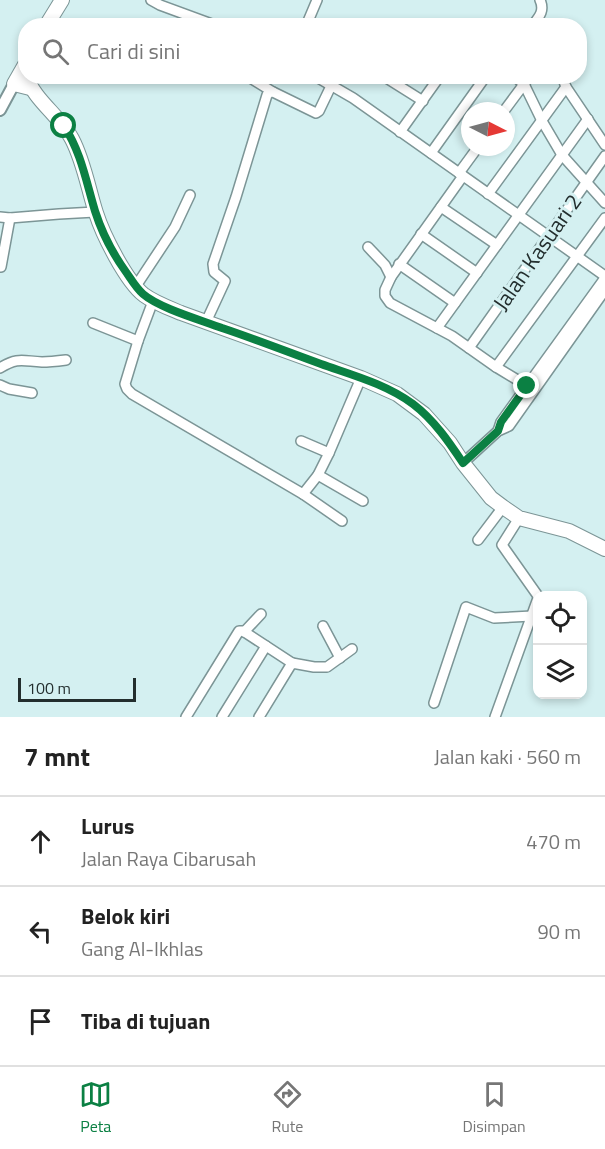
<!DOCTYPE html>
<html lang="id">
<head>
<meta charset="utf-8">
<style>
  :root { --surface:#fff; --page:#f2f2f2; --text:#222; --muted:#767676; --line:#e0e0e0; --accent:#0b8043 }
  body { margin:0; font-family:"Titillium Web",sans-serif; background:var(--page); color:var(--text) }
  .controls { position:absolute; right:18px; bottom:18px; display:grid; overflow:hidden; border-radius:12px; box-shadow:0 3px 9px #0003 }
  .controls button { width:54px; height:54px; display:grid; place-items:center; padding:0; border:0; border-bottom:2px solid var(--line); background:var(--surface); color:var(--text); font:30px sans-serif }
  .compass { position:absolute; left:461px; top:102px; width:54px; height:54px; border-radius:50%; background:var(--surface); box-shadow:0 3px 9px #0003; rotate:96deg }
  .scale { position:absolute; left:18px; bottom:15px; width:118px; box-sizing:border-box; padding-left:6px; border:3px solid #232e2e; border-top:0; font-size:16px; line-height:21px; white-space:nowrap; color:#232e2e; -webkit-text-stroke:4px #d4f0f1; paint-order:stroke }
  .stop { position:absolute; width:18px; height:18px; margin:-14px; border:4px solid #0b8043; border-radius:50%; background:#fff }
  .stop.end { background:#0b8043; border-color:#fff; box-shadow:0 2px 6px #0008 }
  .list { margin:0; padding:0; list-style:none }
  h2 { display:flex; justify-content:space-between; align-items:center; height:78px; margin:0; padding:0 24px; font-size:26px }
  h2 small { font-size:20px; font-weight:400; color:var(--muted) }
  .list li { display:grid; grid-template-columns:39px 1fr auto; gap:18px; align-items:center; box-sizing:border-box; height:90px; padding:0 24px; border-top:2px solid var(--line) }
  .list b { display:block; font-size:22px; white-space:nowrap }
  .list p { margin:0; font-size:20px; white-space:nowrap; color:var(--muted) }
  .list em { font-size:20px; font-style:normal; color:var(--muted) }
  .icon { flex:none; width:33px; height:33px; fill:none; stroke:currentColor; stroke-width:2; stroke-linecap:round; stroke-linejoin:round }
  .map { position:relative; flex:none; width:605px; height:717px; overflow:hidden }
  .search { position:absolute; background:var(--surface); box-shadow:0 3px 9px #0003; left:18px; right:18px; top:18px; height:66px; display:flex; align-items:center; gap:15px; box-sizing:border-box; padding:0 21px; border-radius:24px; color:var(--muted); font-size:22px }
  .sheet { height:348px; background:var(--surface) }
  nav { display:flex; justify-content:space-around; align-items:center; box-sizing:border-box; height:84px; border-top:2px solid var(--line); background:var(--surface); font-size:16px; color:var(--muted) }
  nav a { display:grid; justify-items:center; gap:3px }
  nav .on { color:var(--accent) }
  .map>svg:first-child { display:block }
  .lines { fill:none; stroke-linecap:round; stroke-linejoin:round }
  .minor-casing { stroke:#7c9596; stroke-width:12 }
  .tertiary-casing { stroke:#7c9596; stroke-width:14 }
  .primary-casing { stroke:#7c9596; stroke-width:16 }
  .minor { stroke:#fff; stroke-width:9 }
  .tertiary { stroke:#fff; stroke-width:10 }
  .primary { stroke:#fff; stroke-width:14 }
  .route { stroke:#0b8043; stroke-width:8 }
  .labels { text-anchor:middle; dominant-baseline:central; stroke-width:6; stroke-linejoin:round; paint-order:stroke }
  .street-label { font-size:22px; fill:#232e2e; stroke:#d4f0f1 }
</style>
</head>
<body>
<div class="map">
<svg width="605" height="717" viewBox="0 0 605 717">
  <rect width="100%" height="100%" fill="#d4f0f1"/>
  <g class="lines">
    <g class="minor-casing">
      <g id="minor">
        <path d="M151 0 160 5 217 26"/>
        <path d="M421 25 422 26"/>
        <path d="M306 26 317 0"/>
        <path d="M532 26C539 17 545 11 540 0"/>
        <path d="M247 76 273 92"/>
        <path d="M315 76 353 98 605 276"/>
        <path d="M514 76 524 84 542 121 562 155 605 203"/>
        <path d="M562 76 566 87 605 145"/>
        <path d="M388 79 423 101"/>
        <path d="M504 111 530 76"/>
        <path d="M400 132 440 76"/>
        <path d="M431 153 486 76"/>
        <path d="M459 173 478 147"/>
        <path d="M463 176 391 277 385 290V296L390 303 452 336 496 367 534 390"/>
        <path d="M488 194 566 87"/>
        <path d="M441 207 497 245"/>
        <path d="M0 217 10 218 59 214 95 212"/>
        <path d="M421 234 477 273"/>
        <path d="M368 247 385 265 391 277"/>
        <path d="M399 264 455 303"/>
        <path d="M1 267 10 218"/>
        <path d="M136 286 175 227 190 195"/>
        <path d="M153 301 138 341 125 384 127 389 132 394 303 494 318 475 329 453 361 378"/>
        <path d="M206 322 225 281 214 272 213 264 236 197 267 95 270 92H273L316 113 319 111 331 86"/>
        <path d="M93 323 138 341"/>
        <path d="M437 328 588 119"/>
        <path d="M469 348 605 156"/>
        <path d="M496 367 605 218"/>
        <path d="M0 368C18 357 22 361 42 362 50 362 58 361 66 360"/>
        <path d="M0 385 9 389 32 393"/>
        <path d="M498 431 501 422 605 278"/>
        <path d="M301 441 329 453"/>
        <path d="M463 463 498 431 509 426 605 290"/>
        <path d="M318 475 363 501"/>
        <path d="M303 494 342 521"/>
        <path d="M519 518 502 545 538 596"/>
        <path d="M478 540 503 507"/>
        <path d="M323 626 340 658"/>
        <path d="M244 632 261 614"/>
        <path d="M434 703 466 607 494 618 532 616"/>
        <path d="M186 717 239 631H243L292 663"/>
        <path d="M222 717 266 646"/>
        <path d="M259 717 292 663 314 667H327L352 649"/>
        <path d="M495 717 538 598"/>
      </g>
    </g>
    <g class="tertiary-casing">
      <path id="tertiary" d="M0 110 14 84"/>
    </g>
    <g class="primary-casing">
      <g id="primary">
        <path d="M46 26 62 0"/>
        <path d="M26 63 14 84 30 88"/>
        <path d="M26 76C35 101 60 116 72 139 84 162 88 188 96 213 103 235 126 281 144 295 155 303 169 308 181 313L361 378 397 394 424 414 450 443 463 463 491 498 503 507 519 518 569 531 605 549"/>
      </g>
    </g>
    <use href="#minor" class="minor"/>
    <use href="#tertiary" class="tertiary"/>
    <use href="#primary" class="primary"/>
  </g>
  <g class="lines">
    <path class="route" d="M64 126C81 152 86 181 95 211 102 233 113 254 126 272 131 279 136 288 143 294 159 308 201 320 222 328 255 339 288 352 321 364 352 375 386 384 413 404 434 420 449 442 463 463L498 431 501 422 527 386"/>
  </g>
  <g class="labels">
    <g class="street-label">
      <text transform="translate(537 252) rotate(-55)">Jalan Kasuari 2</text>
    </g>
  </g>
</svg>
<div class="controls">
<button><svg class="icon" aria-label="locate" viewBox="0 0 24 24"><circle cx="12" cy="12" r="6"/><path d="M12 2v4M12 18v4M2 12h4M18 12h4"/></svg></button>
<button><svg class="icon" aria-label="layers" viewBox="0 0 24 24"><path d="M12 4l9 5-9 5-9-5zM3 14l9 5 9-5"/></svg></button>
</div>
<svg class="compass" viewBox="-18 -18 36 36"><path d="M0-13l5 13h-10z" fill="#e53935"/><path d="M0 13l5-13h-10z" fill="#767676"/></svg>
<div class="scale">100 m</div>
<div class="stop" style="left:64px;top:126px"></div>
<div class="stop end" style="left:527px;top:386px"></div>
<div class="search"><svg class="icon" aria-label="search" viewBox="0 0 24 24"><circle cx="10" cy="10" r="6"/><path d="M15 15l6 6"/></svg>Cari di sini</div>
</div>
<section class="sheet">
<h2>7 mnt<small>Jalan kaki · 560 m</small></h2>
<ul class="list">
<li><svg class="icon" aria-label="ahead" viewBox="0 0 24 24"><path d="M12 20V5M6 11l6-6 6 6"/></svg><div><b>Lurus</b><p>Jalan Raya Cibarusah</p></div><em>470 m</em></li>
<li><svg class="icon" aria-label="left" viewBox="0 0 24 24"><path d="M17 20v-9H6M10 6l-5 5 5 5"/></svg><div><b>Belok kiri</b><p>Gang Al-Ikhlas</p></div><em>90 m</em></li>
<li><svg class="icon" aria-label="arrive" viewBox="0 0 24 24"><path d="M6 21V4h12l-3 4 3 4H6"/></svg><div><b>Tiba di tujuan</b></div></li>
</ul>
</section>
<nav>
<a class="on"><svg class="icon" aria-label="map" viewBox="0 0 24 24"><path d="M3 6l6-2 6 2 6-2v14l-6 2-6-2-6 2zM9 4v14M15 6v14"/></svg>Peta</a>
<a><svg class="icon" aria-label="directions" viewBox="0 0 24 24"><path d="M12 3l9 9-9 9-9-9zM9 14v-3h6M13 9l2 2-2 2"/></svg>Rute</a>
<a><svg class="icon" aria-label="saved" viewBox="0 0 24 24"><path d="M7 4h10v16l-5-4-5 4z"/></svg>Disimpan</a>
</nav>
</body>
</html>
